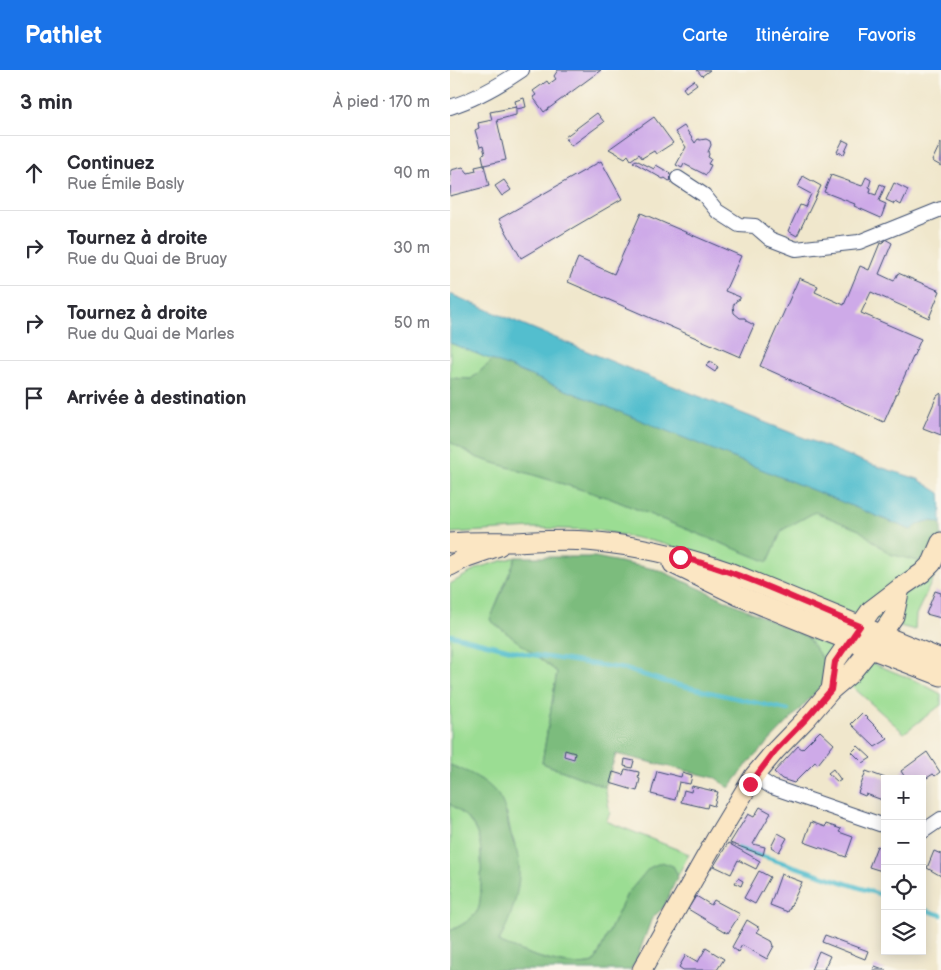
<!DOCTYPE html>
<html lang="fr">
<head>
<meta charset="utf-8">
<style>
  :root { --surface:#fff; --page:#f7f7f7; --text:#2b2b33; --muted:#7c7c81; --line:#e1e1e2; --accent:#1a73e8 }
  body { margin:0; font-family:"Balsamiq Sans",sans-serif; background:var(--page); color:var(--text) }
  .controls { position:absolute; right:15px; bottom:15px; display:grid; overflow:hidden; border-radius:0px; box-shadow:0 2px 12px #0003 }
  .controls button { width:45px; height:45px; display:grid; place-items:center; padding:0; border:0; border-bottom:1px solid var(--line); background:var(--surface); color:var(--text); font:25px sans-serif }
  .stop { position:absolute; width:15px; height:15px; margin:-11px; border:4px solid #e11d48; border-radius:50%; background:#fff }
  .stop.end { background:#e11d48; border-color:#fff; box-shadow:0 1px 5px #0008 }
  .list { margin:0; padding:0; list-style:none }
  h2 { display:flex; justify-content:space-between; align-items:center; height:65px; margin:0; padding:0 20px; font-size:21px }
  h2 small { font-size:16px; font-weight:400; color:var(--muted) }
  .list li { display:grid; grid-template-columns:32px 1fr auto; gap:15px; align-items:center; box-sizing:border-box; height:75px; padding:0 20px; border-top:1px solid var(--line) }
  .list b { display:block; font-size:19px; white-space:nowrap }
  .list p { margin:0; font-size:16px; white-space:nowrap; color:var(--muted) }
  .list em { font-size:16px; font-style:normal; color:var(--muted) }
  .icon { flex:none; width:28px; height:28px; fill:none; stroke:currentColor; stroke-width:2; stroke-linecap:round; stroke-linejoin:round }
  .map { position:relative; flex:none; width:491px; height:900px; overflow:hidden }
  header { display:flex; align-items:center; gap:30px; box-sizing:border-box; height:70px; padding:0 25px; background:var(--accent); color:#fff }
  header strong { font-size:24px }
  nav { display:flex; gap:28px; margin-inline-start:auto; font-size:18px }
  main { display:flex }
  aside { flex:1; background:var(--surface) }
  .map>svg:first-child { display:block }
  .green { fill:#9bdd93; stroke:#5b8678 }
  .forest { fill:#7cbc7d; stroke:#4c766e }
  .water { fill:#53bece; stroke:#377696 }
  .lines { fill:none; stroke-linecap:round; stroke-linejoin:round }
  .stream { stroke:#53bece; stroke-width:4.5 }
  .building { fill:#ceaae8 }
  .street-casing { stroke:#3b4b6e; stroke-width:16 }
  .secondary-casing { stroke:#3b4b6e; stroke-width:21 }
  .street { stroke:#fff; stroke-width:14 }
  .secondary { stroke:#fbe6c3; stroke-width:19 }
  .route { stroke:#e11d48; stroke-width:6 }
</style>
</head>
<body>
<header>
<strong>Pathlet</strong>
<nav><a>Carte</a><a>Itinéraire</a><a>Favoris</a></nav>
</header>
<main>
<aside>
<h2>3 min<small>À pied · 170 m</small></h2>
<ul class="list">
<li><svg class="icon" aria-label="ahead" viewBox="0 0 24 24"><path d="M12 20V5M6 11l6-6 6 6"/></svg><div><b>Continuez</b><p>Rue Émile Basly</p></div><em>90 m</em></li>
<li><svg class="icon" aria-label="right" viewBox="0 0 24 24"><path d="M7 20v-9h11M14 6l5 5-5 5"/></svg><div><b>Tournez à droite</b><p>Rue du Quai de Bruay</p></div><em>30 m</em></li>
<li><svg class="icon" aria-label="right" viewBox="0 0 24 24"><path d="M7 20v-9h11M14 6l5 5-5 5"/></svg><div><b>Tournez à droite</b><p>Rue du Quai de Marles</p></div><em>50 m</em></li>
<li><svg class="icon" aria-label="arrive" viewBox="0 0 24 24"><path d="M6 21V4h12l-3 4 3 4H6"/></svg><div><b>Arrivée à destination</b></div></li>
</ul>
</aside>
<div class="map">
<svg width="491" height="900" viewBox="0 0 491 900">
  <rect width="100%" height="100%" fill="#fbf7ec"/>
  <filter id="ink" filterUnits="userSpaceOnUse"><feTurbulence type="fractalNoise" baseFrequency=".02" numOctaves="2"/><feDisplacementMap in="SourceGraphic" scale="10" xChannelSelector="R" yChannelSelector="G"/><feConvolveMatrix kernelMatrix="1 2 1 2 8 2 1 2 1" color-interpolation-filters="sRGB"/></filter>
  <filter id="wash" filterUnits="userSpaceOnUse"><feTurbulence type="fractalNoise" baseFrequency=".0096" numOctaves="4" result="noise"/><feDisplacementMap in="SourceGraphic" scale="20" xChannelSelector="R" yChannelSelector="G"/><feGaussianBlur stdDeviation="1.12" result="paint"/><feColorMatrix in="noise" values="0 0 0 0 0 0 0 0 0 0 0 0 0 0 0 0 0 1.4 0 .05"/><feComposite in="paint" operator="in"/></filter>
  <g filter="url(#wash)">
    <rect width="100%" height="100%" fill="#f0e7cc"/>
    <g class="green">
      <path d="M0 273 43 290 21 309 0 308Z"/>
      <path d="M0 372 28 388 159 428 318 492 332 460 365 442 409 460 440 484 489 496 466 545 465 560 401 543 271 490 202 471 146 460 83 458 0 463Z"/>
      <path d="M66 487 40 550 107 602 92 693 155 717 160 743 156 751 239 784 228 805 223 796 177 824 144 893C116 900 75 883 48 872L54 862 65 774 61 764 57 744 32 710 0 695V514L30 497Z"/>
      <path d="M357 567 469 612 491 624V635L454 663 374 591Z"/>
      <path d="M0 734C10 741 19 748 25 759 27 763 29 769 30 774 32 784 32 833 28 840 22 850 10 856 0 861Z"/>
    </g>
    <g class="forest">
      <path d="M43 290 461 459C471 452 479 448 491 454V497L440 484 409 460 365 442 332 460 318 492 159 428 28 388 0 372V308L21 309Z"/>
      <path d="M66 487H145L209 500 357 567 374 591 373 614 340 650 299 692 279 718 266 708 166 684 155 717 92 693 107 602 40 550Z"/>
      <path d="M0 695C17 701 37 710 48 725 56 736 57 750 60 762 63 773 69 783 69 795 71 818 60 853 48 872 75 883 116 900 144 893L177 824 199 798 212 792 223 796 228 805 214 837 202 848 185 893 180 900H0V861C10 856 22 850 28 840 32 833 32 784 30 774 29 769 27 763 25 759 19 748 10 741 0 734Z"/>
    </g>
    <path class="water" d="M0 224 175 297 420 394 468 409 490 423 491 454C479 448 471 452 461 460L0 273Z"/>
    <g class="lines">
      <g class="stream">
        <path d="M1 565 77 584 175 599 216 612 338 640"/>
        <path d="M288 778 435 826"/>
        <path d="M472 839 491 845"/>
      </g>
    </g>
    <g id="blocks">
      <g class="building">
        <path d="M108 0H151L94 42 83 27 86 25 83 21 97 11 99 14 106 9 104 6Z"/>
        <path d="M247 0H260L252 6Z"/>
        <path d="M244 10 247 14 236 22 233 18Z"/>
        <path d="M74 28 76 37 67 39 65 31Z"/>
        <path d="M66 37V45L47 50 56 90 34 95 32 85 35 84 33 76 30 77 25 60 29 58 28 53 42 50 40 42Z"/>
        <path d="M147 43 154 52 121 76 115 67Z"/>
        <path d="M204 47 223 73 206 84 204 81 192 88 189 84 181 90 178 85 175 88 159 79Z"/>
        <path d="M234 56 245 73 248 69 250 70 256 69 260 71 261 75 258 82 259 84 258 87 261 89 258 94 261 95 256 105 234 94 232 98 226 95 236 77 225 62Z"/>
        <path d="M393 70 399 73 394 84 387 82Z"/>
        <path d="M491 72V96L482 91Z"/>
        <path d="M186 90 204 99 206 95 220 103 219 104 224 108 219 111 215 108 213 109 183 92Z"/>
        <path d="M151 91 172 129 71 188 49 149Z"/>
        <path d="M34 95 39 116 0 126 1 100 13 97 18 103 26 101 25 97Z"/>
        <path d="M381 105 412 116 416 107 421 110 419 117 421 118 420 123 426 125 430 114 435 116 429 131 436 134 431 148 404 136 405 134 374 122Z"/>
        <path d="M353 106 371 116 347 166 338 161 350 135 355 137 361 124 348 117Z"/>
        <path d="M54 110 61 120 52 126 45 116Z"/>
        <path d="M444 113 458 120 451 135 446 132 445 134 436 130Z"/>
        <path d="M191 143 291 186 275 221 290 227V229L286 231 283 236 284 243 290 248H295L296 251 304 255 290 287 118 212 128 188 164 204Z"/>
        <path d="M435 169 442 173 429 204 444 211 448 203 490 221 479 248 421 222 411 243 471 269 434 352 310 296 349 208 368 216 365 222 394 235 410 196 419 200 430 173 432 174Z"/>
        <path d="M260 291 268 297 265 302 256 296Z"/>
        <path d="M491 323V365L473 358 487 326Z"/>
        <path d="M485 521 491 523V548L476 544Z"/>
        <path d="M412 643 438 669 425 677 401 654Z"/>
        <path d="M370 661 384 674 368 694 365 692 344 713 332 709 324 702 348 676 352 679Z"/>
        <path d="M408 676 421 688 413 693 402 682Z"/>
        <path d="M115 680 125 683 124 689 114 686Z"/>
        <path d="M477 682 490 702 485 706 483 704 472 711V709H456L451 701Z"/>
        <path d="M175 689 184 691 182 698 174 696Z"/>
        <path d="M175 699 189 702 188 708 190 709 187 721 160 713 163 702 173 705Z"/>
        <path d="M383 699 391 710 388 712 378 703Z"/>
        <path d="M207 701 231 707 232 703 242 706 240 714 229 712 225 730 201 724Z"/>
        <path d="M416 701 435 708V731L416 724 415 726 408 723Z"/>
        <path d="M242 716 268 722 264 736 258 734 257 738 231 732 234 720 241 722Z"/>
        <path d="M310 737 321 743 303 774 315 777 313 785 280 773 298 744 304 747Z"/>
        <path d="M361 752 375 757 376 754 391 759 389 762 403 767 396 787 354 772Z"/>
        <path d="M328 763 337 768 329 782 321 777Z"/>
        <path d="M278 773 310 791 306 799 288 790 281 804 264 796Z"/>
        <path d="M427 776 435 779V802L419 797Z"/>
        <path d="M484 781 491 784V806L477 798Z"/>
        <path d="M309 801 320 807 305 834 294 828Z"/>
        <path d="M331 804 352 812 338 842 320 835Z"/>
        <path d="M288 808 293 811 291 816 285 813Z"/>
        <path d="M246 826 261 835 264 830 290 844 278 863 238 839Z"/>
        <path d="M297 850 310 858 307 862 322 870 324 876 317 889 292 875 288 882 282 877Z"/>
        <path d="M375 865 418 881 415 889 372 872Z"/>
        <path d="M256 878 274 889 267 900H233L229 897 236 885 248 892Z"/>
        <path d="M369 881 380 886 374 899 377 900H361Z"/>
        <path d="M425 896 436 900H423Z"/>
      </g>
    </g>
  </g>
  <g filter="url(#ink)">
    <use href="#blocks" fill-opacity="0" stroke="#3b4b6e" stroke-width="1"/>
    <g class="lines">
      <g class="street-casing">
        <g id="street">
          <path d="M0 37C26 29 50 15 72 0"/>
          <path d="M228 108 254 125 267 141 289 155 305 156 320 169 346 179 409 172 491 139"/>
          <path d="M304 706 322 717 435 756"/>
          <path d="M472 762 491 749"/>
        </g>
      </g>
      <g class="secondary-casing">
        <g id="secondary">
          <path d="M0 473C22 471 43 472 65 472 89 471 113 469 137 471 185 475 233 486 279 502L491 589"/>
          <path d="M223 494 289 526 400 571 491 606"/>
          <path d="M0 496 17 487 49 476"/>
          <path d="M381 620 385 592 421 540 450 518 472 503 482 493 491 472"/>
          <path d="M192 900 266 769 304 706 325 681 356 649 381 620 400 604 427 571 444 546 450 518"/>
        </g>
      </g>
      <use href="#street" class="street"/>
      <use href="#secondary" class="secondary"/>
    </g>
  </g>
  <g class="lines" filter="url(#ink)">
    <path class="route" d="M230 487C291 502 351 532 410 556L385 592 381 620 356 649 325 681 300 714"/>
  </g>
</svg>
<div class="controls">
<button>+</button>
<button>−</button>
<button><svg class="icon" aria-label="locate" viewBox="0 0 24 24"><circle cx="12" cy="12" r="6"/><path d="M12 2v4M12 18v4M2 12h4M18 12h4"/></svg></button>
<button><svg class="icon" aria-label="layers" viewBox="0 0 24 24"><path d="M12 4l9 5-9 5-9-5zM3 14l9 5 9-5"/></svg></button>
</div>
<div class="stop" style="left:230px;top:487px"></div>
<div class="stop end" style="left:300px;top:714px"></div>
</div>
</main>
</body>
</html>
